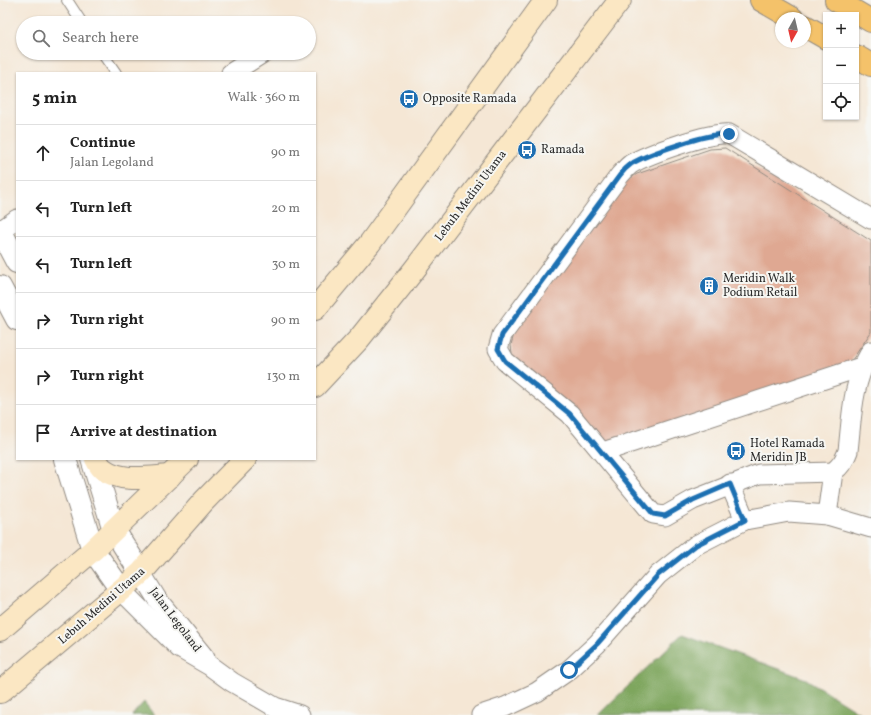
<!DOCTYPE html>
<html lang="en">
<head>
<meta charset="utf-8">
<style>
  :root { --surface:#fff; --page:#f2f2f2; --text:#222; --muted:#767676; --line:#e0e0e0 }
  body { margin:0; font-family:Vollkorn,serif; background:var(--page); color:var(--text) }
  .controls { position:absolute; right:12px; top:12px; display:grid; overflow:hidden; border-radius:0px; box-shadow:0 1px 3px #0004 }
  .controls button { width:36px; height:36px; display:grid; place-items:center; padding:0; border:0; border-bottom:1px solid var(--line); background:var(--surface); color:var(--text); font:20px sans-serif }
  .compass { position:absolute; left:775px; top:12px; width:36px; height:36px; border-radius:50%; background:var(--surface); box-shadow:0 1px 3px #0004; rotate:188deg }
  .stop { position:absolute; width:12px; height:12px; margin:-9px; border:3px solid #1f6fb2; border-radius:50%; background:#fff }
  .stop.end { background:#1f6fb2; border-color:#fff; box-shadow:0 1px 4px #0008 }
  .list { margin:0; padding:0; list-style:none }
  h2 { display:flex; justify-content:space-between; align-items:center; height:52px; margin:0; padding:0 16px; font-size:17px }
  h2 small { font-size:13px; font-weight:400; color:var(--muted) }
  .list li { display:grid; grid-template-columns:26px 1fr auto; gap:12px; align-items:center; box-sizing:border-box; height:56px; padding:0 16px; border-top:1px solid var(--line) }
  .list b { display:block; font-size:15px; white-space:nowrap }
  .list p { margin:0; font-size:13px; white-space:nowrap; color:var(--muted) }
  .list em { font-size:13px; font-style:normal; color:var(--muted) }
  .icon { flex:none; width:22px; height:22px; fill:none; stroke:currentColor; stroke-width:2; stroke-linecap:round; stroke-linejoin:round }
  .map { position:relative; flex:none; width:871px; height:715px; overflow:hidden }
  .search { position:absolute; background:var(--surface); box-shadow:0 1px 3px #0004; left:16px; top:16px; width:300px; height:44px; display:flex; align-items:center; gap:10px; box-sizing:border-box; padding:0 14px; border-radius:22px; color:var(--muted); font-size:15px }
  .panel { position:absolute; background:var(--surface); box-shadow:0 1px 3px #0004; left:16px; top:72px; width:300px; height:388px; border-radius:0px }
  .map>svg:first-child { display:block }
  .forest { fill:#7ea65d; stroke:#546844 }
  .building { fill:#dfa892 }
  .lines { fill:none; stroke-linecap:round; stroke-linejoin:round }
  .service-casing { stroke:#908980; stroke-width:12 }
  .minor-casing { stroke:#908980; stroke-width:21 }
  .tertiary-casing { stroke:#908980; stroke-width:24 }
  .secondary-casing { stroke:#908980; stroke-width:24 }
  .trunk-casing { stroke:#908980; stroke-width:24 }
  .service { stroke:#fff; stroke-width:10 }
  .minor { stroke:#fff; stroke-width:19 }
  .tertiary { stroke:#fff; stroke-width:22 }
  .secondary { stroke:#fbe7c3; stroke-width:22 }
  .trunk { stroke:#f4c26a; stroke-width:22 }
  .route { stroke:#1f6fb2; stroke-width:5 }
  .labels { text-anchor:middle; dominant-baseline:central; stroke-width:4; stroke-linejoin:round; paint-order:stroke }
  .poi-label { font-size:12px; fill:#2b2b2b; stroke:#f6f6f2; text-anchor:start }
  .street-label { font-size:12px; fill:#2b2b2b; stroke:#f6f6f2 }
</style>
</head>
<body>
<div class="map">
<svg width="871" height="715" viewBox="0 0 871 715">
  <rect width="100%" height="100%" fill="#f6f6f2"/>
  <filter id="ink" filterUnits="userSpaceOnUse"><feTurbulence type="fractalNoise" baseFrequency=".025" numOctaves="2"/><feDisplacementMap in="SourceGraphic" scale="8" xChannelSelector="R" yChannelSelector="G"/><feConvolveMatrix kernelMatrix="1 2 1 2 8 2 1 2 1" color-interpolation-filters="sRGB"/></filter>
  <filter id="wash" filterUnits="userSpaceOnUse"><feTurbulence type="fractalNoise" baseFrequency=".012" numOctaves="4" result="noise"/><feDisplacementMap in="SourceGraphic" scale="16" xChannelSelector="R" yChannelSelector="G"/><feGaussianBlur stdDeviation="0.9" result="paint"/><feColorMatrix in="noise" values="0 0 0 0 0 0 0 0 0 0 0 0 0 0 0 0 0 1.4 0 .05"/><feComposite in="paint" operator="in"/></filter>
  <g filter="url(#wash)">
    <rect width="100%" height="100%" fill="#f5e7d5"/>
    <g class="forest">
      <path d="M682 634 806 679 863 715H598Z"/>
      <path d="M144 702 154 715H132Z"/>
    </g>
    <g id="blocks">
      <path class="building" d="M725 148 871 241V332L848 366 615 445 600 442 513 361 511 345 515 330 626 181 637 174 710 149Z"/>
    </g>
  </g>
  <g filter="url(#ink)">
    <use href="#blocks" fill-opacity="0" stroke="#908980" stroke-width="1"/>
    <g class="lines">
      <g class="service-casing">
        <g id="service">
          <path d="M67 0 82 23"/>
          <path d="M102 53 116 73"/>
        </g>
      </g>
      <g class="minor-casing">
        <g id="minor">
          <path d="M231 73 263 53"/>
          <path d="M871 219 729 134C710 132 648 154 631 164 627 167 624 171 620 175L502 335 498 349 505 361 570 414 653 514 665 516 693 500 759 474 833 472C841 466 844 461 848 451 852 415 852 383 871 351"/>
          <path d="M0 231 17 219"/>
          <path d="M603 452 861 367"/>
          <path d="M730 484 745 520"/>
          <path d="M827 515 833 472"/>
          <path d="M141 573 157 599 205 658"/>
          <path d="M121 590 179 648 210 666 232 682 275 707 300 715"/>
          <path d="M481 715 505 707 537 692 569 670 597 644 658 575 696 545 745 520 789 512 827 515 871 528"/>
        </g>
      </g>
      <g class="tertiary-casing">
        <g id="tertiary">
          <path d="M0 230 17 262"/>
          <path d="M0 287 17 319"/>
          <path d="M65 459 93 550 121 590"/>
          <path d="M92 459 114 530 141 573"/>
        </g>
      </g>
      <g class="secondary-casing">
        <g id="secondary">
          <path d="M315 309 370 243 546 0"/>
          <path d="M315 386 359 339 414 270 620 0"/>
          <path d="M96 459C98 462 100 467 103 469 121 483 150 477 170 476"/>
          <path d="M0 630 93 550 187 459"/>
          <path d="M0 692 141 573 204 501 245 459"/>
        </g>
      </g>
      <g class="trunk-casing">
        <g id="trunk">
          <path d="M761 0 792 18"/>
          <path d="M836 0 871 21"/>
          <path d="M805 26 826 38"/>
          <path d="M856 56 871 65"/>
        </g>
      </g>
      <use href="#service" class="service"/>
      <use href="#minor" class="minor"/>
      <use href="#tertiary" class="tertiary"/>
      <use href="#secondary" class="secondary"/>
      <use href="#trunk" class="trunk"/>
    </g>
  </g>
  <g class="lines" filter="url(#ink)">
    <path class="route" d="M569 670 597 644 658 575 696 545 745 520 730 484 693 500 665 516 653 514 570 414 505 361 498 349 502 335 620 175C623 171 627 167 631 164 647 154 711 132 729 134"/>
  </g>
  <defs>
    <g id="bus-disc" transform="scale(1)"><circle r="9.5" fill="#1f6fb2" stroke="#f6f6f2"/><path d="M-5-6H5V4H4V6H2V4H-2V6H-4V4H-5ZM-3.5-4V0h7V-4ZM-3.5 1.2v1.5H-2V1.2ZM2 1.2v1.5H3.5V1.2Z" fill="#fff"/></g>
    <g id="building-disc" transform="scale(1)"><circle r="9.5" fill="#1f6fb2" stroke="#f6f6f2"/><path d="M-4-6H4V6H1V3H-1V6H-4ZM-2.5-4.3h1.7v1.8h-1.7ZM.8-4.3h1.7v1.8H.8ZM-2.5-1h1.7V.8h-1.7ZM.8-1h1.7V.8H.8Z" fill="#fff"/></g>
  </defs>
  <g fill-rule="evenodd">
    <use href="#bus-disc" x="409" y="99"/>
    <use href="#bus-disc" x="527" y="150"/>
    <use href="#building-disc" x="709" y="286"/>
    <use href="#bus-disc" x="736" y="451"/>
  </g>
  <g class="labels">
    <g class="poi-label">
      <text x="423" y="99">Opposite Ramada</text>
      <text x="541" y="150">Ramada</text>
      <text x="723" y="279">Meridin Walk<tspan x="723" dy="14">Podium Retail</tspan></text>
      <text x="750" y="444">Hotel Ramada<tspan x="750" dy="14">Meridin JB</tspan></text>
    </g>
    <g class="street-label">
      <text transform="translate(471 196) rotate(-53)">Lebuh Medini Utama</text>
      <text transform="translate(102 606) rotate(-41)">Lebuh Medini Utama</text>
      <text transform="translate(175 620) rotate(53)">Jalan Legoland</text>
    </g>
  </g>
</svg>
<div class="controls">
<button>+</button>
<button>−</button>
<button><svg class="icon" aria-label="locate" viewBox="0 0 24 24"><circle cx="12" cy="12" r="6"/><path d="M12 2v4M12 18v4M2 12h4M18 12h4"/></svg></button>
</div>
<svg class="compass" viewBox="-18 -18 36 36"><path d="M0-13l5 13h-10z" fill="#e53935"/><path d="M0 13l5-13h-10z" fill="#767676"/></svg>
<div class="stop" style="left:569px;top:670px"></div>
<div class="stop end" style="left:729px;top:134px"></div>
<div class="search"><svg class="icon" aria-label="search" viewBox="0 0 24 24"><circle cx="10" cy="10" r="6"/><path d="M15 15l6 6"/></svg>Search here</div>
<section class="panel">
<h2>5 min<small>Walk · 360 m</small></h2>
<ul class="list">
<li><svg class="icon" aria-label="ahead" viewBox="0 0 24 24"><path d="M12 20V5M6 11l6-6 6 6"/></svg><div><b>Continue</b><p>Jalan Legoland</p></div><em>90 m</em></li>
<li><svg class="icon" aria-label="left" viewBox="0 0 24 24"><path d="M17 20v-9H6M10 6l-5 5 5 5"/></svg><div><b>Turn left</b></div><em>20 m</em></li>
<li><svg class="icon" aria-label="left" viewBox="0 0 24 24"><path d="M17 20v-9H6M10 6l-5 5 5 5"/></svg><div><b>Turn left</b></div><em>30 m</em></li>
<li><svg class="icon" aria-label="right" viewBox="0 0 24 24"><path d="M7 20v-9h11M14 6l5 5-5 5"/></svg><div><b>Turn right</b></div><em>90 m</em></li>
<li><svg class="icon" aria-label="right" viewBox="0 0 24 24"><path d="M7 20v-9h11M14 6l5 5-5 5"/></svg><div><b>Turn right</b></div><em>130 m</em></li>
<li><svg class="icon" aria-label="arrive" viewBox="0 0 24 24"><path d="M6 21V4h12l-3 4 3 4H6"/></svg><div><b>Arrive at destination</b></div></li>
</ul>
</section>
</div>
</body>
</html>
